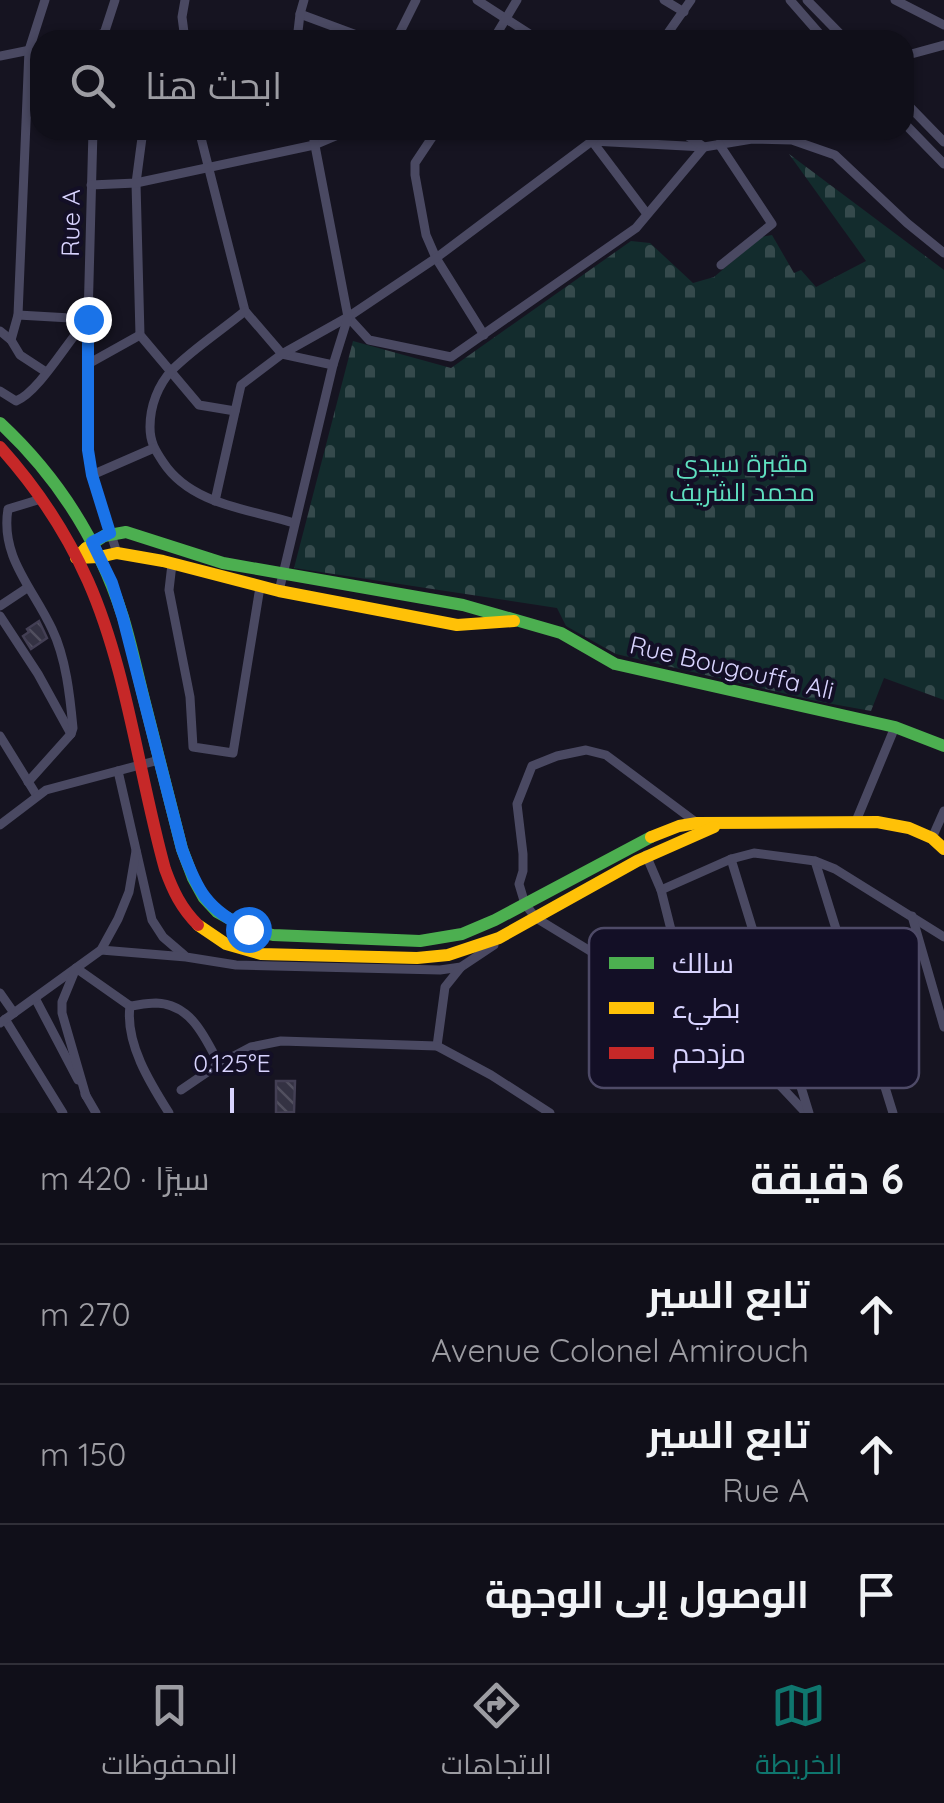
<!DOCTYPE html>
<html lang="ar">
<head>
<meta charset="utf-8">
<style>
  :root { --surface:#100f19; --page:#1e1d26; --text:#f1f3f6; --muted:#9c9ca2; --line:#302f38; --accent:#0f766e }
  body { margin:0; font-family:Quicksand,Cairo,sans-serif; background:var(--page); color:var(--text); direction:rtl }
  .stop { position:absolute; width:30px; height:30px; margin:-22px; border:8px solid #1a73e8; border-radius:50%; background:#fff }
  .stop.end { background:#1a73e8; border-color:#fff; box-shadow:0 2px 10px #0008 }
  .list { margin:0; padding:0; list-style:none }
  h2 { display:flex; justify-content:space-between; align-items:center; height:130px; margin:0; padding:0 40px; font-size:42px }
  h2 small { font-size:32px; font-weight:400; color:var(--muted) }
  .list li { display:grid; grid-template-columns:65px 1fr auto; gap:30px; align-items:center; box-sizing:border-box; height:140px; padding:0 40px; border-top:2px solid var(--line) }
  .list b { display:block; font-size:38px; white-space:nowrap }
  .list p { margin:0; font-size:32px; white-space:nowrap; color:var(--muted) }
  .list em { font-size:32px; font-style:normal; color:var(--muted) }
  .icon { flex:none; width:55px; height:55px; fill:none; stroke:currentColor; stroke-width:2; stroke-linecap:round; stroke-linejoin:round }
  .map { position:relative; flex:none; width:944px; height:1113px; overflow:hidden; direction:ltr }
  .search { position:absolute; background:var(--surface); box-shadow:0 2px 8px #0004; left:30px; right:30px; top:30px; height:110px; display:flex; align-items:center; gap:25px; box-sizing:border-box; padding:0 35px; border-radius:30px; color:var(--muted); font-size:38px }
  .sheet { height:550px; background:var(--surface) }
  nav { display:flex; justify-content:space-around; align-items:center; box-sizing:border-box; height:140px; border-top:2px solid var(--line); background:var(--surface); font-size:28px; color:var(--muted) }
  nav a { display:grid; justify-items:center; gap:5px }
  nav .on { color:var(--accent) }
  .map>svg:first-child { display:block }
  .cemetery { fill:url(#cemetery-stones) }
  .building { fill:url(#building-back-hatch); stroke:#433f54; stroke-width:2.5 }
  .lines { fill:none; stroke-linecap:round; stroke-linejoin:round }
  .street { stroke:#4a4962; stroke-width:9 }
  .fast { stroke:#4caf50; stroke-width:12 }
  .slow { stroke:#ffc107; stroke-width:12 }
  .jam { stroke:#c62828; stroke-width:12 }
  .route { stroke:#1a73e8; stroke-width:12 }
  .ticks { fill:none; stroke:#d9d4ff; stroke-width:4 }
  .labels { text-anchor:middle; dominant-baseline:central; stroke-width:8; stroke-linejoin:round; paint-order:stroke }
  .street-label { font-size:25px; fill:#d9d4ff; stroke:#130f26 }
  .park-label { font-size:25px; fill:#5fe0c0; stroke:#130f26 }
  .key { fill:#130f26; stroke:#4e4a67; stroke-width:2.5 }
  .key-label { font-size:28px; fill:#d9d4ff }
  .ticks-label { font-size:25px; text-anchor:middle; fill:#d9d4ff; stroke:#130f26; stroke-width:8; stroke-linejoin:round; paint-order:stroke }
</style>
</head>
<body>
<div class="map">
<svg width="944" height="1113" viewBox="0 0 944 1113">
  <defs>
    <pattern id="cemetery-stones" width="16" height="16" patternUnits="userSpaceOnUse" patternTransform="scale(2.5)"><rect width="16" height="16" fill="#132c2d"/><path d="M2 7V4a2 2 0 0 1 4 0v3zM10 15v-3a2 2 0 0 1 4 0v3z" fill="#354a4c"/></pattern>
    <pattern id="building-back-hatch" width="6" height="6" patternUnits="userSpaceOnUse" patternTransform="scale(2.5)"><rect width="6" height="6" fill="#343243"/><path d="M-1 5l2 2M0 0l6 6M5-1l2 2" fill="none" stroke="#514f5f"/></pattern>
  </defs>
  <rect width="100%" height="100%" fill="#161421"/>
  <path class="cemetery" d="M789 154 944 270V700L884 678 871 711 816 701 616 654 566 626 557 608 294 568 353 341 451 368 631 241 650 243 693 283 714 277 761 237 772 235 794 273 801 270 816 287 866 261Z"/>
  <g class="building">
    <path d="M39 621 47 638 31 649 23 636 29 632 27 629Z"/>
    <path d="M276 1081H295L294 1112 276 1113Z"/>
  </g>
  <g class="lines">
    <g class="street">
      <path d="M477 0 539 40"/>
      <path d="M664 0 684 12"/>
      <path d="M790 0 825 40"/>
      <path d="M807 0 846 40"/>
      <path d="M895 0 944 25"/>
      <path d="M300 14 370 40"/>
      <path d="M75 40 102 34"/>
      <path d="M102 40 115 0"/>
      <path d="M185 40 182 17 185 0"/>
      <path d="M297 40 300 14 304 0"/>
      <path d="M396 40 416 0"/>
      <path d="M493 40 517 0"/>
      <path d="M663 40 691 0"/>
      <path d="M0 56 40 48"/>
      <path d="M904 56 944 45"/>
      <path d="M904 101 944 142"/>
      <path d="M904 123 944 164"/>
      <path d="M93 130 88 319V450L92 475 117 553"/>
      <path d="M143 130 136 183 140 335 199 405 235 411"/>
      <path d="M199 130 245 311 282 354 333 365"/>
      <path d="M437 130 415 163V175L426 235 436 258 484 335"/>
      <path d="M592 141 704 147 752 139 792 140 835 155 907 223 944 253"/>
      <path d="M592 141 647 214"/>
      <path d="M719 144 772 224 721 265"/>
      <path d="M91 185 136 183 314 145 340 134 342 130"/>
      <path d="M245 311C222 330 194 348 172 370 158 385 150 406 150 427 150 442 155 450 163 462 191 505 249 509 294 523"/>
      <path d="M18 315 88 319"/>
      <path d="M348 317 369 340 451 357 636 228 704 147 679 130"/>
      <path d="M0 331 11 340 20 355 46 372"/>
      <path d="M11 340 18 315 29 50 45 0"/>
      <path d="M88 364 140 335"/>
      <path d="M0 391 16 401C39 392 68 340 88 319"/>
      <path d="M92 475 154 448"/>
      <path d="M215 501 241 385 282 354 348 317 436 258 592 141 600 130"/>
      <path d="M172 564 169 590 190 697 193 747 233 753 260 587"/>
      <path d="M279 591 333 365 348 317 312 130"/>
      <path d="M0 606 27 588"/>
      <path d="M0 616 38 674 71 734"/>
      <path d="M0 736 37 796"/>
      <path d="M118 771 152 920 163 937 184 955"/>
      <path d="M28 782 71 734 73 728C70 696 66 658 52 629 33 588 0 557 8 509L41 499"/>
      <path d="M856 821 895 727"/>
      <path d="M697 823 606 755 586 750 557 756 532 766 517 804 523 854V871L519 884 525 904 536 918 692 1013 725 1027 806 1113"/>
      <path d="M0 825 46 790 159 760"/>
      <path d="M932 838 944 811"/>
      <path d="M646 855 661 890 692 1013 741 1018 777 1009"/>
      <path d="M731 859 809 1113"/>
      <path d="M815 861 893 1113"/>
      <path d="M661 890 731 859 754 853 815 861 835 869 944 937"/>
      <path d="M912 916 944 1027"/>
      <path d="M101 950 186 957 236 965 440 970 461 967 494 945"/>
      <path d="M0 993 14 1013"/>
      <path d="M35 998 78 1080"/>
      <path d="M5 1019 63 1113"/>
      <path d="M0 1023 101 950 118 919 129 892 136 851"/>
      <path d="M437 1046 445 987 461 967"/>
      <path d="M181 1090 219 1064 251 1047 281 1041 437 1046 491 1075 550 1113"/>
      <path d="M85 1094 96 1113"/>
      <path d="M86 1096 62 1013V1002L76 968 130 1006"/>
      <path d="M169 1113C150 1083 125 1043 130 1006 138 1005 148 1003 156 1003 191 1004 205 1037 219 1064"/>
    </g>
    <g class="fast">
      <path d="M0 423C57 476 99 542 123 617 132 646 138 677 146 707 158 754 170 802 182 849L193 878 204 898 217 912 248 929 273 935 420 941 462 934 495 920 651 837"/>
      <path d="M86 548 104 536 126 532 223 563 463 605 561 633 615 664 895 727 944 746"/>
    </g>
    <g class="slow">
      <path d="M86 548 76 558 99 557 117 553 163 561 279 591 457 625 514 621"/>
      <path d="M651 837 679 826 697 823 877 822 909 828 932 838 944 849"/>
      <path d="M198 925 226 944 261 954 417 958 448 955 499 938 637 861 714 827"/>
    </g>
    <path class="jam" d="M0 447C36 487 66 532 88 581 127 669 139 776 165 869 173 891 181 908 198 925"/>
  </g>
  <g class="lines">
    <path class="route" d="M88 319V450L92 475 110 533 92 542 112 583 123 618 182 849C197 890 207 910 248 929"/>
  </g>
  <path class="ticks" d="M232 1088V1113"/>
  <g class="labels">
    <g class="street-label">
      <text transform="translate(70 223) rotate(-89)">Rue A</text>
      <text transform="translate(732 667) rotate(13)">Rue Bougouffa Ali</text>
    </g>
    <g class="park-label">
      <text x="742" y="462">مقبرة سيدي<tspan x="742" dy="29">محمد الشريف</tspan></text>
    </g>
  </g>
  <rect x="589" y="928" width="330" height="160" rx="15" class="key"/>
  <rect x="609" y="957" width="45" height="12" fill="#4caf50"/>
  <rect x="609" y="1002" width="45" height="12" fill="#ffc107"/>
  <rect x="609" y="1047" width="45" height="12" fill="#c62828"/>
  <g class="key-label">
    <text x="672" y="973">سالك</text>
    <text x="672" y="1018">بطيء</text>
    <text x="672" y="1063">مزدحم</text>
  </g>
  <g class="ticks-label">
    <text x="232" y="1072">0.125°E</text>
  </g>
</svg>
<div class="stop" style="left:248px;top:929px"></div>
<div class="stop end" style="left:88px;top:319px"></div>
<div class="search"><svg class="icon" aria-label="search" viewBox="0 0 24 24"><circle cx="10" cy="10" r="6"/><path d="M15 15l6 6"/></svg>ابحث هنا</div>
</div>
<section class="sheet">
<h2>6 دقيقة<small>سيرًا · 420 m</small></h2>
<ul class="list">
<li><svg class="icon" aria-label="ahead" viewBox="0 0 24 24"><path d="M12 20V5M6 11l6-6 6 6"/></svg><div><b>تابع السير</b><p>Avenue Colonel Amirouch</p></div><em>270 m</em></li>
<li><svg class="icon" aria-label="ahead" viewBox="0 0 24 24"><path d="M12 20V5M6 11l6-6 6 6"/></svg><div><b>تابع السير</b><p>Rue A</p></div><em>150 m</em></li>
<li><svg class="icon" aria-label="arrive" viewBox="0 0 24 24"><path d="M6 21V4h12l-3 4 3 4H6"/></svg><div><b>الوصول إلى الوجهة</b></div></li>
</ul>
</section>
<nav>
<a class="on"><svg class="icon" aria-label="map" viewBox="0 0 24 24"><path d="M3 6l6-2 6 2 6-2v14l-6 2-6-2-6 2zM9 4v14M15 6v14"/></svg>الخريطة</a>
<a><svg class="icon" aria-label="directions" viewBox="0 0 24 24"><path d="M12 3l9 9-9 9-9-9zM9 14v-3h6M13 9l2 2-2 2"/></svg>الاتجاهات</a>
<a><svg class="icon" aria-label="saved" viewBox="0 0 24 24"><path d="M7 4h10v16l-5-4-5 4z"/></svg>المحفوظات</a>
</nav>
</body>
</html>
